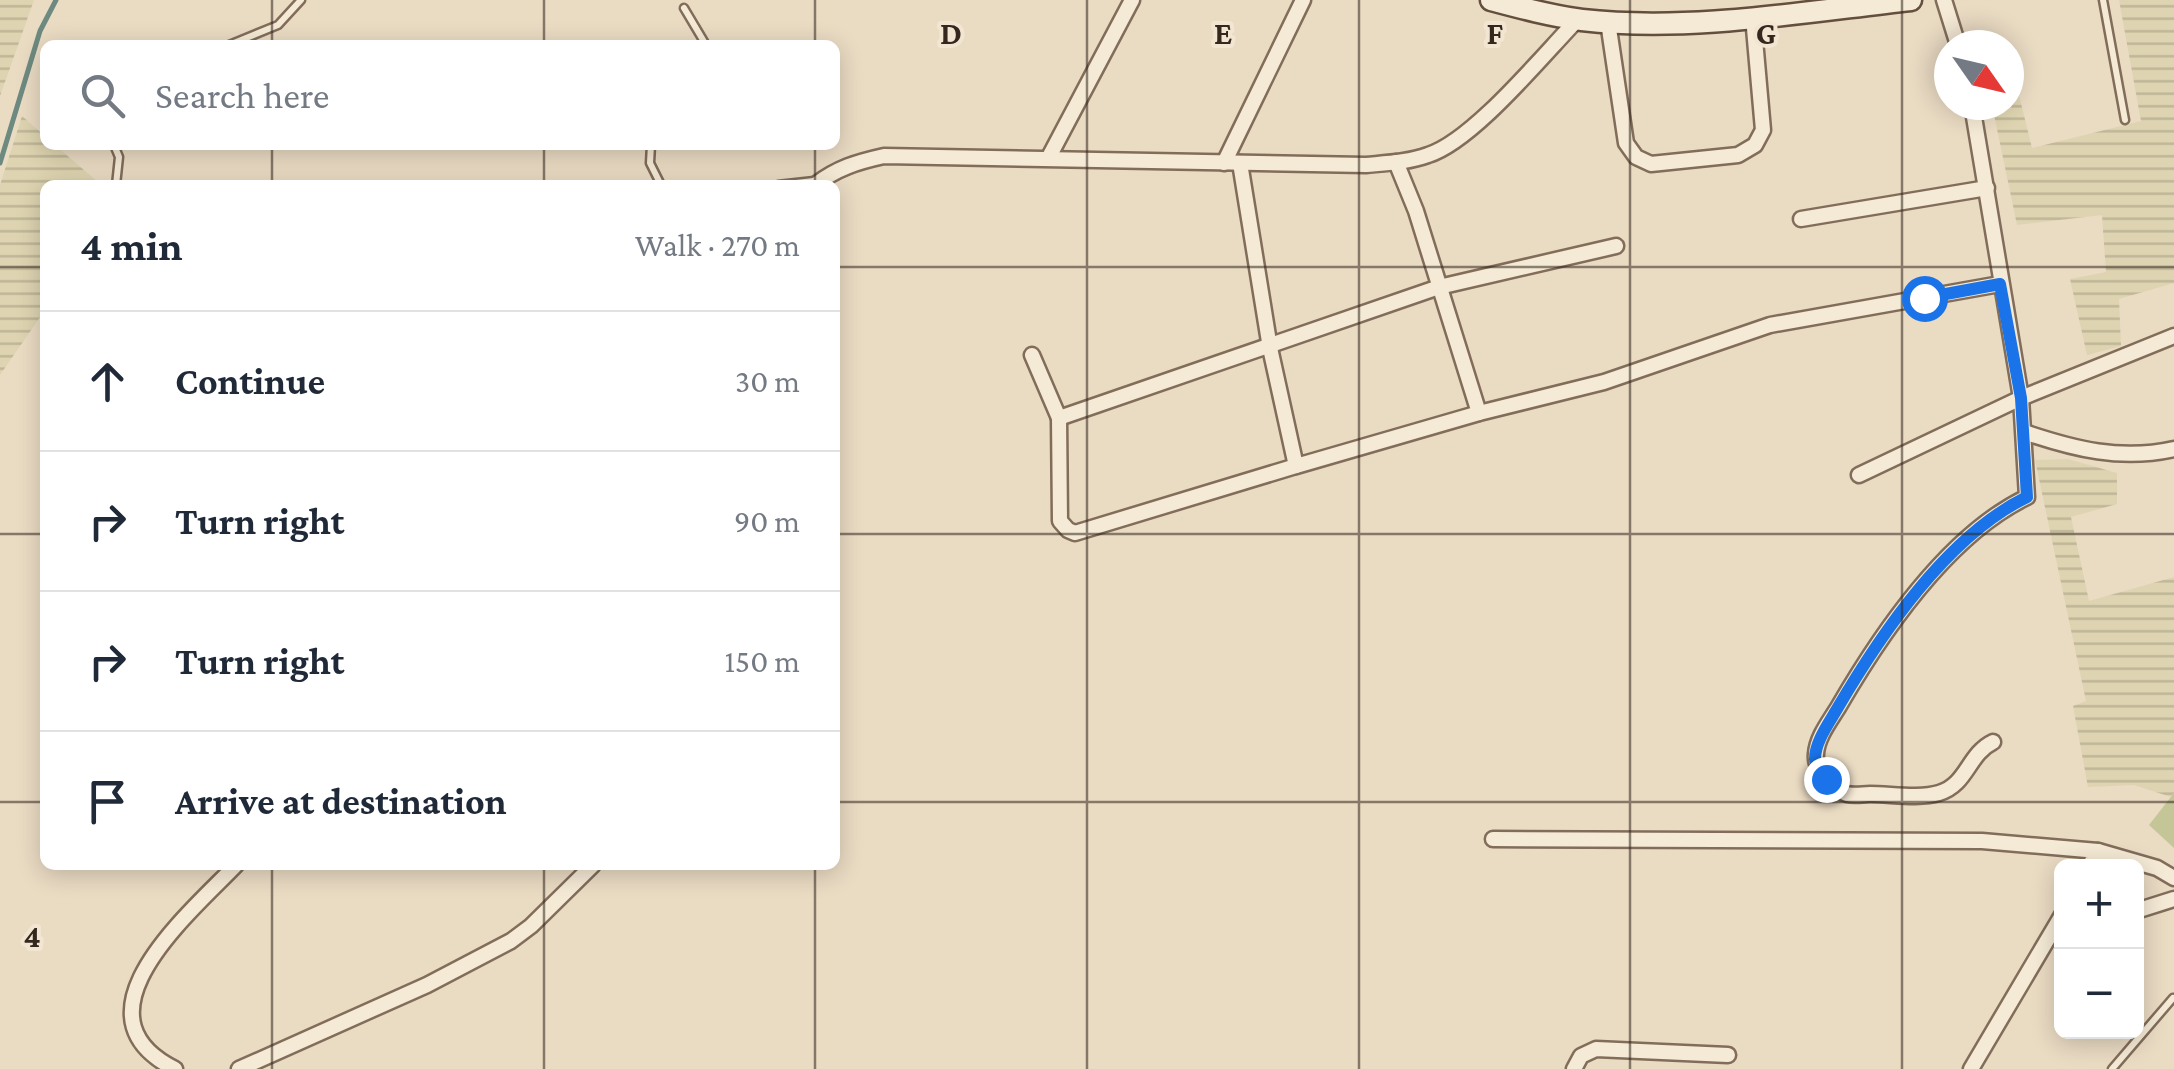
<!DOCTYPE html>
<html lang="en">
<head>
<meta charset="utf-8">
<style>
  :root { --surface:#fff; --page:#f2f2f3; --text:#1f2937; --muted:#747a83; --line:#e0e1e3 }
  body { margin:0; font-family:"Crimson Pro",serif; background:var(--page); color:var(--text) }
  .controls { position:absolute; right:30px; bottom:30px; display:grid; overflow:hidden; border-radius:15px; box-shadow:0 5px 25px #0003 }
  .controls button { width:90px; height:90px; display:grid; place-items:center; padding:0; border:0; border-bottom:2px solid var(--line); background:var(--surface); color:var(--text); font:50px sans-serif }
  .compass { position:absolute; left:1934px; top:30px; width:90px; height:90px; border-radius:50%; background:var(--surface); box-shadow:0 5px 25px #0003; rotate:124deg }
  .stop { position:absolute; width:30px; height:30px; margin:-22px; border:8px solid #1a73e8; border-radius:50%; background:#fff }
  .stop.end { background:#1a73e8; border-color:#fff; box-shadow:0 2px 10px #0008 }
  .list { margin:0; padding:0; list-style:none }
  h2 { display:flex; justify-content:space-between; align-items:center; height:130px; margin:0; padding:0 40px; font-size:42px }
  h2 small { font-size:32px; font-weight:400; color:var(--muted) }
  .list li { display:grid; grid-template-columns:65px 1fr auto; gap:30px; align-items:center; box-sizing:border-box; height:140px; padding:0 40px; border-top:2px solid var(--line) }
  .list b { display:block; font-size:38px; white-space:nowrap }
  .list em { font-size:32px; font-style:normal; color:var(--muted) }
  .icon { flex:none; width:55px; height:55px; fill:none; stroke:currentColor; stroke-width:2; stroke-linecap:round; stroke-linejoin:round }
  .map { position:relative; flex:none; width:2174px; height:1069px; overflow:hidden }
  .search { position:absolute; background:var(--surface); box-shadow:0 5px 25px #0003; left:40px; top:40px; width:800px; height:110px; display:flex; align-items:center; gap:25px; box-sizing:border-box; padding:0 35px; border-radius:15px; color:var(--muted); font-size:38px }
  .panel { position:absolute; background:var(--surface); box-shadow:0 5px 25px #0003; left:40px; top:180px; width:800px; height:690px; border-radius:15px }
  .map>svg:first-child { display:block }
  .farmland { fill:url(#farmland-rules) }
  .green { fill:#c4c698 }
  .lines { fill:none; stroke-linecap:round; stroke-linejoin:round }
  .stream { stroke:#6d8a81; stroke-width:5 }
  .lane-casing { stroke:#826d5b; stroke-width:11 }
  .street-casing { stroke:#826d5b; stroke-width:19 }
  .secondary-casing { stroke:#644f3f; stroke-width:25 }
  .lane { stroke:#f5ead5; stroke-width:6 }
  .street { stroke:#f5ead5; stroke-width:14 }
  .secondary { stroke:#f5ead5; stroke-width:20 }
  .route { stroke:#1a73e8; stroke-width:12 }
  .grid { fill:none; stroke:#33271e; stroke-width:2.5; stroke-opacity:0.55 }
  .grid-label { font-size:32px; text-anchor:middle; font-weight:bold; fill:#33271e; stroke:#f2e6d2; stroke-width:8; stroke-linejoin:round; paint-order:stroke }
</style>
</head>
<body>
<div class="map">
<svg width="2174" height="1069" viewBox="0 0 2174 1069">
  <defs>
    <pattern id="farmland-rules" width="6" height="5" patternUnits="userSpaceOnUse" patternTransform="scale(2.5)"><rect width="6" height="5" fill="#ded4b1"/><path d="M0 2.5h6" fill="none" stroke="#bfb698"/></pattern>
  </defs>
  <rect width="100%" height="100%" fill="#eadbc3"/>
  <g class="farmland">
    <path d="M0 0H34L0 96Z"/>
    <path d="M2119 0H2174V283L2119 299 2121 346 2087 355 2070 279 2106 272 2102 215 2017 225 1992 105H2009V85L2016 83 2032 148 2141 121Z"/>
    <path d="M22 116 45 136V145H55L99 183 45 185V310L0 375V185Z"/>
    <path d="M2068 459 2117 473V504L2071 517 2089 601 2174 577V793L2171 797 2134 785 2088 787 2073 706 2086 701 2035 460Z"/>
  </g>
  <path class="green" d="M2174 793V848L2149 825Z"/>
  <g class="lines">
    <path class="stream" d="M0 163 40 31 56 0"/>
    <g class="lane-casing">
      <g id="lane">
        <path d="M2103 0 2125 120"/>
        <path d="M684 8 706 45"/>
        <path d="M229 45 278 25 301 0"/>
        <path d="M114 145 119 157 116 185"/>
        <path d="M651 145 650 163 661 185"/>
        <path d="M778 185 814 181"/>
        <path d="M2112 1069 2173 998"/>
      </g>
    </g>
    <g class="street-casing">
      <g id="street">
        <path d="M1944 0 1958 45"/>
        <path d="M1608 22 1626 143 1636 157 1651 164 1738 155 1755 145 1763 130 1753 17"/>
        <path d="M1972 105 2021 398 2027 497C1948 535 1882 632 1839 706 1830 721 1817 737 1816 754 1814 770 1832 789 1847 794 1854 796 1863 794 1870 794 1891 794 1919 799 1939 793 1967 785 1968 754 1993 742"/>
        <path d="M1049 157 1132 0"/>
        <path d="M1396 162 1416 211 1479 413"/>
        <path d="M1224 163 1303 0"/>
        <path d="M1240 163 1270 348 1296 466 1479 413 1604 382 1770 325 2000 284"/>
        <path d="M815 185C837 168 857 162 884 156L1366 165C1387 163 1409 162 1428 155 1473 141 1543 55 1578 19"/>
        <path d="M1801 219 1987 188"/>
        <path d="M1032 355 1059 418 1439 287 1616 246"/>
        <path d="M1059 418 1060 521 1068 530 1075 533 1296 466"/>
        <path d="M2024 432C2074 449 2121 461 2174 449"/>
        <path d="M1859 475 2021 398 2174 336"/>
        <path d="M1493 839 1982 841 2098 851 2089 866"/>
        <path d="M2098 851 2157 868 2174 878"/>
        <path d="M2136 911 2174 899"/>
        <path d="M175 1069C67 1015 190 913 236 865"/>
        <path d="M239 1069 427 985 511 941 531 926 593 865"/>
        <path d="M1574 1069 1581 1056 1596 1049 1728 1055"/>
        <path d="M1971 1069 2062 915"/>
      </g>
    </g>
    <g class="secondary-casing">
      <path id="secondary" d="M1491 0C1521 8 1551 16 1582 20 1690 32 1803 12 1911 0"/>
    </g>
    <use href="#lane" class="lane"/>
    <use href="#street" class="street"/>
    <use href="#secondary" class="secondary"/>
  </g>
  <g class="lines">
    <path class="route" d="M1826 779C1821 773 1816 767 1815 759 1815 742 1829 723 1837 709 1881 634 1947 536 2027 497L2021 398 2000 284 1924 298"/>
  </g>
  <path class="grid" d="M272 0V45M544 0V45M815 0V45M1087 0V1069M1359 0V1069M1630 0V1069M1902 0V1069M272 145V185M544 145V185M815 145V185M0 267H45M835 267H2174M0 534H45M835 534H2174M0 802H45M835 802H2174M272 865V1069M544 865V1069M815 865V1069"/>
  <g class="grid-label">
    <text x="951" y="44">D</text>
    <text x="1223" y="44">E</text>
    <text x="1495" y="44">F</text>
    <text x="1766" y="44">G</text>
    <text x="32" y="947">4</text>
  </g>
</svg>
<div class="controls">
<button>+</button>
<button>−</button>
</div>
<svg class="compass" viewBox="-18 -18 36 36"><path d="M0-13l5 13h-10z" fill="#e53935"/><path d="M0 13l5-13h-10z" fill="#747a83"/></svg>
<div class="stop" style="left:1924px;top:298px"></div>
<div class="stop end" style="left:1826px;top:779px"></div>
<div class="search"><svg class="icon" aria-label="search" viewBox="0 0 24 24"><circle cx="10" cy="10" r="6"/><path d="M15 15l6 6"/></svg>Search here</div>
<section class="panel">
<h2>4 min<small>Walk · 270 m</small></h2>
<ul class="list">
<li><svg class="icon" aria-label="ahead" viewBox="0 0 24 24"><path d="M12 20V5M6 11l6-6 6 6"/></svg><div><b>Continue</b></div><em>30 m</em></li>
<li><svg class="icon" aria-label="right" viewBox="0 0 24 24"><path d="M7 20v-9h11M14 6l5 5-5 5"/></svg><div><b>Turn right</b></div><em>90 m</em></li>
<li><svg class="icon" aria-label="right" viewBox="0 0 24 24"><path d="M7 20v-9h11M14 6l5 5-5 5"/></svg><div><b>Turn right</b></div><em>150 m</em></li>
<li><svg class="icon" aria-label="arrive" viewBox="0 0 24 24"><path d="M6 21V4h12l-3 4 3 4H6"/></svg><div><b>Arrive at destination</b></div></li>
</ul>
</section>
</div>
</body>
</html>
